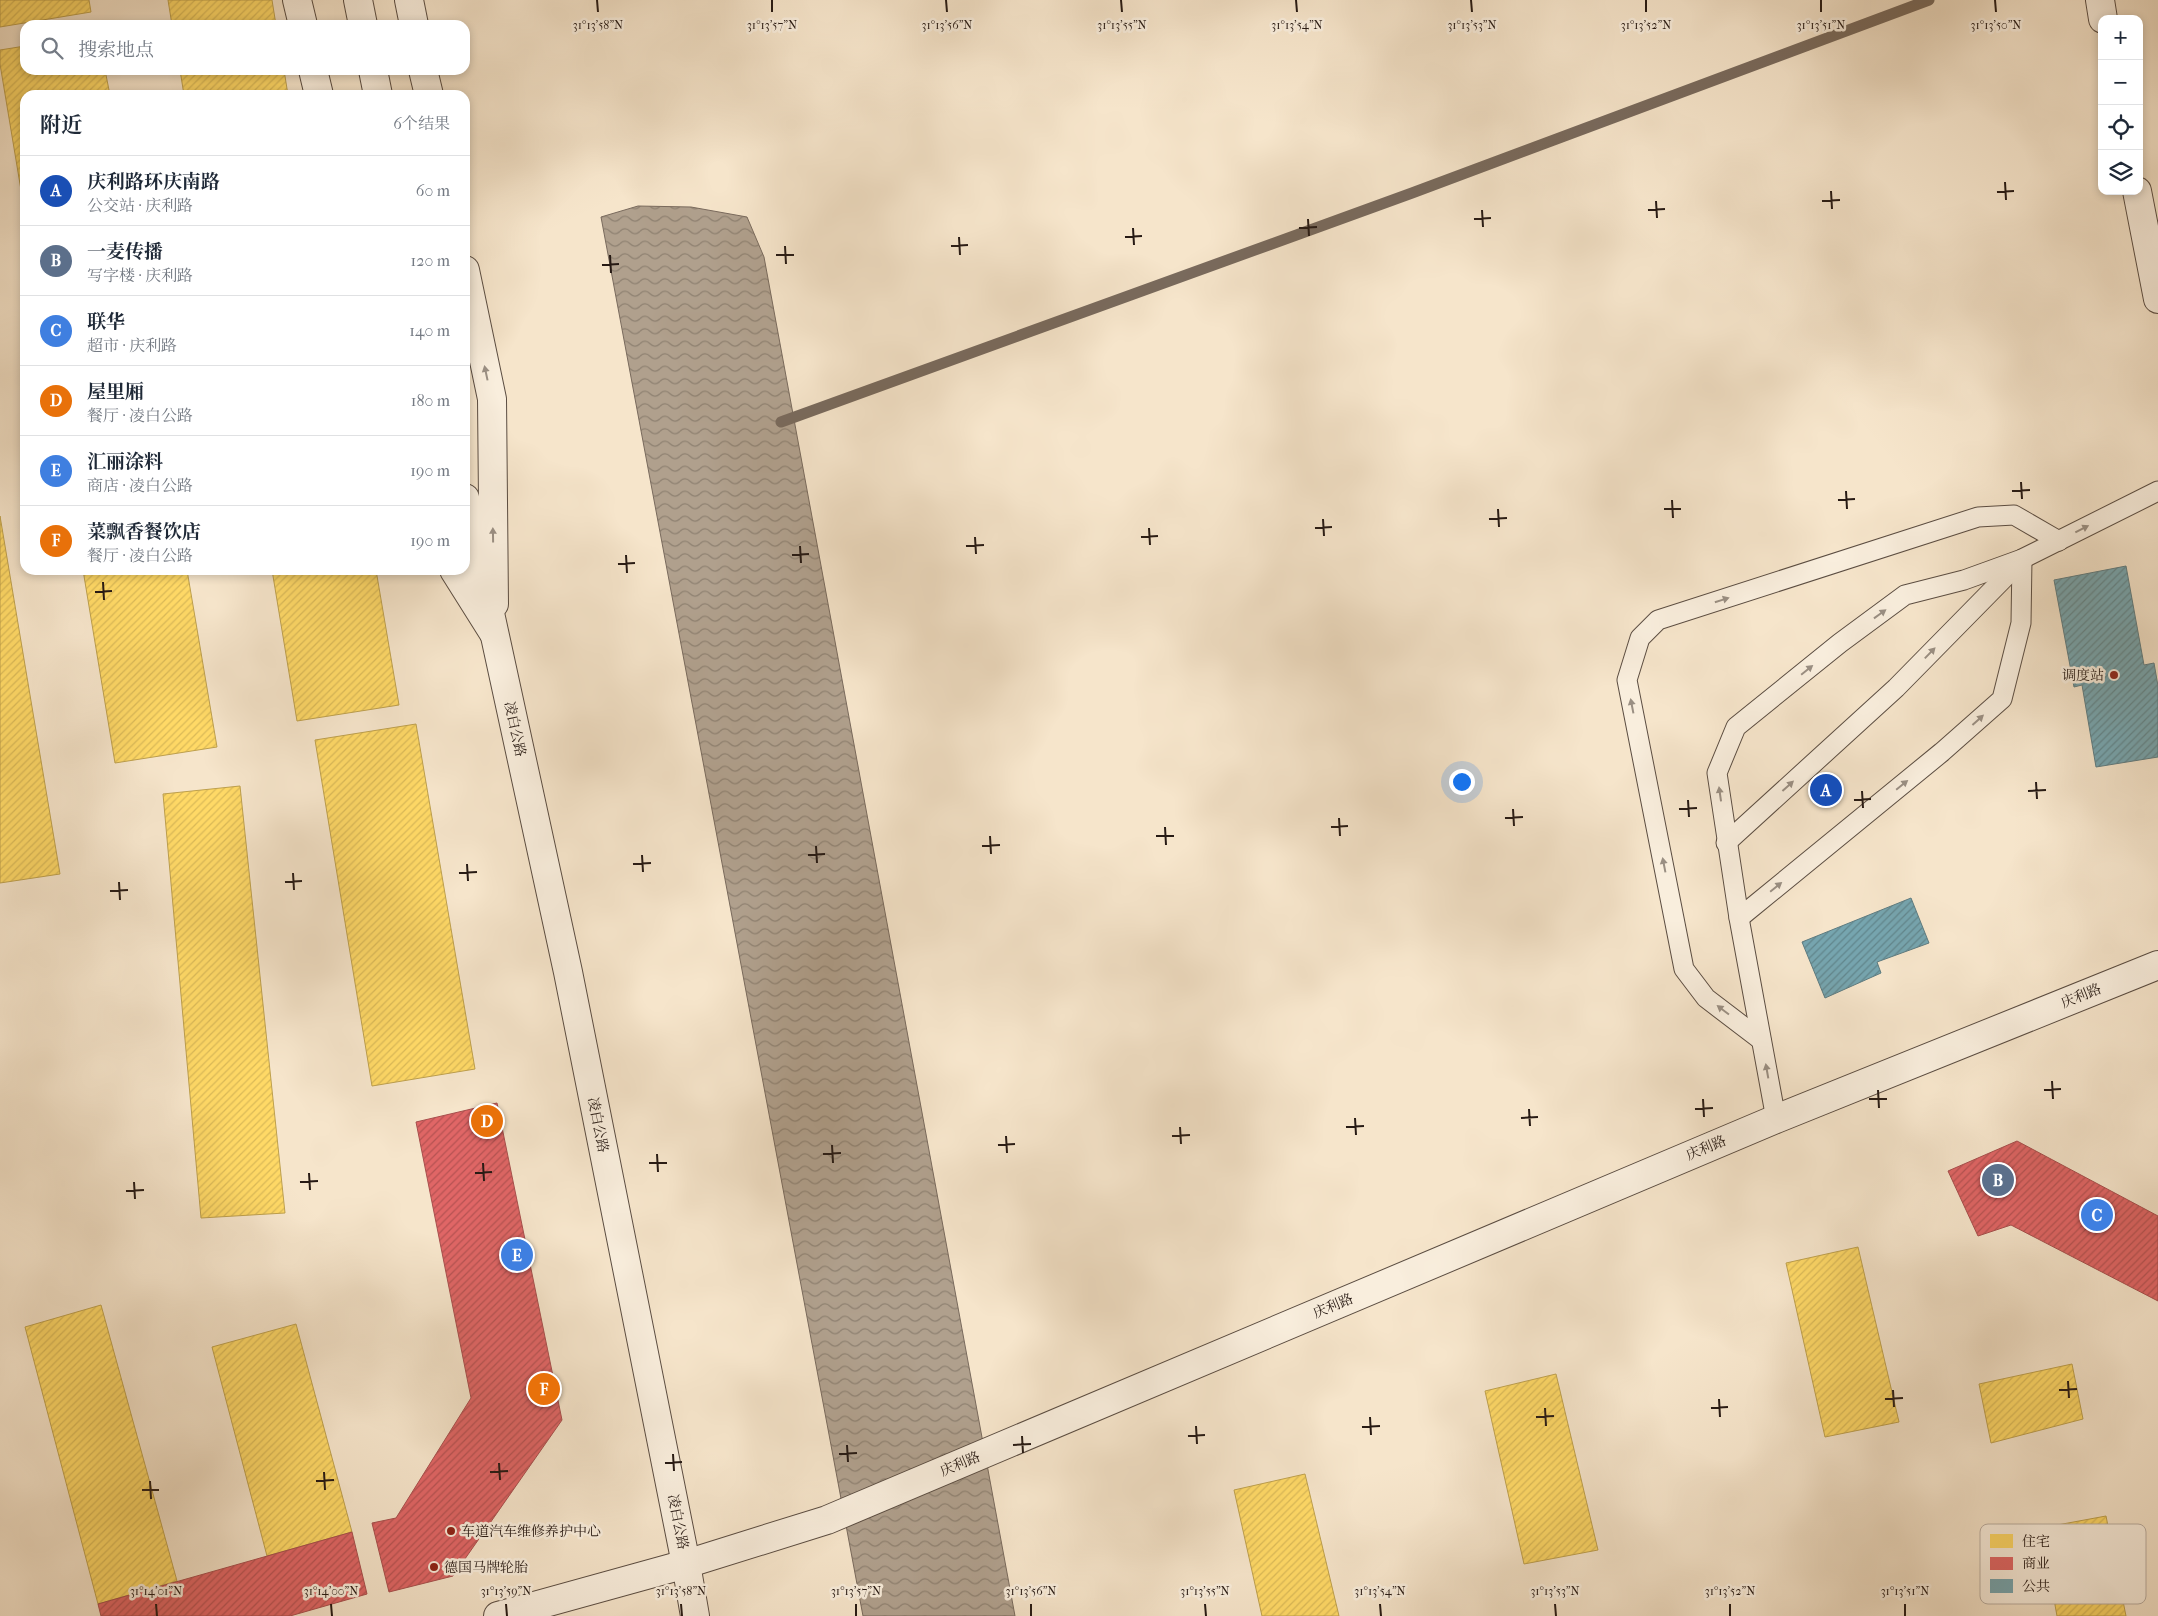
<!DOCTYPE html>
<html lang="zh">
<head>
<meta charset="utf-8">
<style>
  :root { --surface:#fff; --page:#f2f2f3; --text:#1f2937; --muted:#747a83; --line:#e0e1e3; --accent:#d93025 }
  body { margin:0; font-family:"IM FELL French Canon","Noto Serif SC",serif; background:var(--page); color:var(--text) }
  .controls { position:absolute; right:15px; top:15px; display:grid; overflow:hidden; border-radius:10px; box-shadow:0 2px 8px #0003 }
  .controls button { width:45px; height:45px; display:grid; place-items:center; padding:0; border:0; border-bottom:1px solid var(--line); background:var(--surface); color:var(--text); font:25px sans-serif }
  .you { position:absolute; left:1461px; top:781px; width:18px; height:18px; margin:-12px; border:4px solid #fff; border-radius:50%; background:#1a73e8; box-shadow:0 0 0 8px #1a73e833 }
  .badge { display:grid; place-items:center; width:32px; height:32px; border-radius:50%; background:var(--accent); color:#fff; font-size:16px; font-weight:700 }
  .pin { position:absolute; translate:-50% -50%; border:2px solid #fff; box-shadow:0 1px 5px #0006 }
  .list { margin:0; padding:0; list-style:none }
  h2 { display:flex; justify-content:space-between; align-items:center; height:65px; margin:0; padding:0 20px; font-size:21px }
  h2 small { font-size:16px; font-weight:400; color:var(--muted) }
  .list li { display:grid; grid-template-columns:32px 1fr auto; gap:15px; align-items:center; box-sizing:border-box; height:70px; padding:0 20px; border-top:1px solid var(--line) }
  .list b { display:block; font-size:19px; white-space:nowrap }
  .list p { margin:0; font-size:16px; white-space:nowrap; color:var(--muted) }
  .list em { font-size:16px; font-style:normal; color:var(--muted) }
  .icon { flex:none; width:28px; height:28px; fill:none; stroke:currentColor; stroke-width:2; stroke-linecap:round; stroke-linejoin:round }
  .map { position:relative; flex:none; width:2158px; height:1616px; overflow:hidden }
  .search { position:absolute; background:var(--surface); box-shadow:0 2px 8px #0003; left:20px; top:20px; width:450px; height:55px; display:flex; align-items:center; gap:12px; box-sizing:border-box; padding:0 18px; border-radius:15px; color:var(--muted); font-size:19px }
  .panel { position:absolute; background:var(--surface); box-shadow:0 2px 8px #0003; left:20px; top:90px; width:450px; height:485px; border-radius:15px }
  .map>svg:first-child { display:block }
  .water { fill:url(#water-waves); stroke:#796a5d }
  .homes { fill:url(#homes-hatch); stroke:#bea04d }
  .shops { fill:url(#shops-hatch); stroke:#a84f4d }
  .public { fill:url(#public-hatch); stroke:#5e7b80 }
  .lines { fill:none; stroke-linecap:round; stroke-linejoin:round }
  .stream { stroke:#796a5d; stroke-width:11 }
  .service-casing { stroke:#5b4d42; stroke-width:21 }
  .minor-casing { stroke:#5b4d42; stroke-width:30 }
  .tertiary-casing { stroke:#5b4d42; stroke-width:30 }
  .service { stroke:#f9eedd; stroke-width:19 }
  .minor { stroke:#f9eedd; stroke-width:28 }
  .tertiary { stroke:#f9eedd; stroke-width:28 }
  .oneway { fill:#9a8f83 }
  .ticks { fill:none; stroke:#271a14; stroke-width:2 }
  .poi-dot { fill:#8f2418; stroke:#f9eedd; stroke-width:2 }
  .labels { text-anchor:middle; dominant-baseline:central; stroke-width:5; stroke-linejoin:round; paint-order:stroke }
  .poi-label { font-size:14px; fill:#271a14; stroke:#f9eedd; text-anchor:start }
  .street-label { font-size:14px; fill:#271a14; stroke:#f9eedd }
  .key { fill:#f9eedd; stroke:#baaea1; stroke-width:1 }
  .key-label { font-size:14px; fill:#271a14 }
  .ticks-label { font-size:12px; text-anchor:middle; fill:#271a14; stroke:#f9eedd; stroke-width:5; stroke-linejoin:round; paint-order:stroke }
</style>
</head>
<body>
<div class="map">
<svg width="2158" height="1616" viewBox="0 0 2158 1616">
  <defs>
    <pattern id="water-waves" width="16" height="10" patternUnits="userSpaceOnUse" patternTransform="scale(1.25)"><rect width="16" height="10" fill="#b0a08d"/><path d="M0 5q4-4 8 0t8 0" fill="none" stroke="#8f8272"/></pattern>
    <pattern id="homes-hatch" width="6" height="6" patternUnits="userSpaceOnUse" patternTransform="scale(1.25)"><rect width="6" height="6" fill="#ffd966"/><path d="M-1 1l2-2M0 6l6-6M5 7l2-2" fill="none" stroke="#dbba58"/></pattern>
    <pattern id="shops-hatch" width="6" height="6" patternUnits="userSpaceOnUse" patternTransform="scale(1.25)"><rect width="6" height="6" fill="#e06666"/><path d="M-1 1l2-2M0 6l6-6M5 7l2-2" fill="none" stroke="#b65353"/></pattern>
    <pattern id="public-hatch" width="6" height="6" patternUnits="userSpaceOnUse" patternTransform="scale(1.25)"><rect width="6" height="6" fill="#76a5af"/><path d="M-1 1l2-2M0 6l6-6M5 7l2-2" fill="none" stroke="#61868d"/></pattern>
  </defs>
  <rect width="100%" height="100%" fill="#f6e5cb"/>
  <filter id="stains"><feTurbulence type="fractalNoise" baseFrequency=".004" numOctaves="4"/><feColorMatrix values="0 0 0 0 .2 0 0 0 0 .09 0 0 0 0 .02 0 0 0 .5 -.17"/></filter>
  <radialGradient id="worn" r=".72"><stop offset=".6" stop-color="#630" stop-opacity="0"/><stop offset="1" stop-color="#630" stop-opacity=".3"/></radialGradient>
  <path class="water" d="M638 206 691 207 747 217 764 257 1015 1616H863L601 217Z"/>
  <g class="homes">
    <path d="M0 0H89L91 12 0 27Z"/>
    <path d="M168 0H272L276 25H172Z"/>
    <path d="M25 46V70H105L110 95H25V214L0 64V50Z"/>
    <path d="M180 70H284L288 95H184Z"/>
    <path d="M0 516 60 874 0 883Z"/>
    <path d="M83 570H187L217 747 115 763Z"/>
    <path d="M272 570H376L399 705 297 721Z"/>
    <path d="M416 724 475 1069 372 1086 315 740Z"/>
    <path d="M240 786 285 1213 201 1218 163 794Z"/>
    <path d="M1858 1247 1899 1422 1825 1437 1786 1263Z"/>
    <path d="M101 1305 177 1581 98 1604 25 1327Z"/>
    <path d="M296 1324 352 1532 267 1556 212 1347Z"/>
    <path d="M2072 1364 2083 1419 1991 1443 1979 1384Z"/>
    <path d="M1556 1374 1598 1550 1524 1564 1485 1391Z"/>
    <path d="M1305 1474 1339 1616H1262L1234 1490Z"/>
    <path d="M2106 1516 2126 1616H2057L2041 1528Z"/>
  </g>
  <g class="shops">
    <path d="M497 1103 562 1420 453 1576 389 1592 372 1523 396 1518 471 1398 416 1122Z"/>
    <path d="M2017 1141 2158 1216V1301L2011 1225 1978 1236 1948 1171Z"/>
    <path d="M352 1532 367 1594 290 1616H101L98 1604Z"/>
  </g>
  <g class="public">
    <path d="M2126 566 2144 665 2154 663 2158 686V757L2096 767 2082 685 2074 687 2054 580Z"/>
    <path d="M1911 898 1929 943 1877 962 1881 973 1825 998 1802 942Z"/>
  </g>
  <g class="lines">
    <path class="stream" d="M781 422 1412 193 1929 0"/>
    <g class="service-casing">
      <g id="service">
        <path d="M1726 843 1896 688 2018 564"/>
        <path d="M1739 918 1942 752 2002 699 2021 623 2022 559"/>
        <path d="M1761 1040 1706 998 1684 969 1627 680 1640 638 1658 620 1978 517 2014 515 2059 541"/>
        <path d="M1776 1119 1739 918 1717 773 1736 727 1840 643 1905 595 1964 580 2022 559 2158 491"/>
      </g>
    </g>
    <g class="minor-casing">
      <g id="minor">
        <path d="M297 0 303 25"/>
        <path d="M409 0 414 25"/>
        <path d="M2100 0 2103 19"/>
        <path d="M313 70 319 95"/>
        <path d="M423 70 429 95"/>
        <path d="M2137 191 2158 299"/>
        <path d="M465 270 492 399 494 604"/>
        <path d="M454 570 493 632"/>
      </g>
    </g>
    <g class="tertiary-casing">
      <g id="tertiary">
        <path d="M358 0 363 25"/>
        <path d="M373 70 378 95"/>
        <path d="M465 498 568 972 686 1564 695 1616"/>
        <path d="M498 1616 686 1564 827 1520 1776 1119 2158 965"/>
      </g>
    </g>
    <use href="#service" class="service"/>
    <use href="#minor" class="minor"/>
    <use href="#tertiary" class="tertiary"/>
  </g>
  <defs><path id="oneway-solid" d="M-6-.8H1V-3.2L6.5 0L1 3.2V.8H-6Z" transform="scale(1.25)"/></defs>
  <g class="oneway">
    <use href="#oneway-solid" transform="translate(486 373) rotate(-102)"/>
    <use href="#oneway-solid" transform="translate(2082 529) rotate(-27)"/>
    <use href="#oneway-solid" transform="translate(493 535) rotate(-91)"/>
    <use href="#oneway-solid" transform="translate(1722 600) rotate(-18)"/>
    <use href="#oneway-solid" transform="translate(1880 614) rotate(-36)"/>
    <use href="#oneway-solid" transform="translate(1930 653) rotate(-46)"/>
    <use href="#oneway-solid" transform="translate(1807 670) rotate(-39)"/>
    <use href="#oneway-solid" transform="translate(1632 706) rotate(-101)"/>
    <use href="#oneway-solid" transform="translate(1978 720) rotate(-42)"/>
    <use href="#oneway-solid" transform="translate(1902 785) rotate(-39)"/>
    <use href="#oneway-solid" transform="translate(1788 786) rotate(-42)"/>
    <use href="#oneway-solid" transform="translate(1720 794) rotate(-98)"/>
    <use href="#oneway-solid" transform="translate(1664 865) rotate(-101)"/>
    <use href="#oneway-solid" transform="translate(1776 887) rotate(-39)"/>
    <use href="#oneway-solid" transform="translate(1723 1010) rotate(-143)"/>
    <use href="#oneway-solid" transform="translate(1767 1071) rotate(-100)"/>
  </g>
  <path class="ticks" d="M597 0 598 12M772 0V12M946 0 947 12M1121 0 1122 12M1296 0 1297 12M1471 0 1472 12M1646 0V12M1821 0V12M1995 0 1996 12M2005 182 2006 200M1831 191 1832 209M1997 192 2014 191M1656 201 1657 218M1822 201 1840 200M1482 210 1483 227M1648 210 1665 209M1308 219 1309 236M1474 219 1491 218M1133 228 1134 245M1299 228 1317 227M959 237 960 255M1125 237 1142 236M785 246 786 264M951 246 968 245M610 255 611 273M776 255H794M602 265 619 264M2021 482 2022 499M1846 491 1847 509M2012 491 2030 490M1672 500 1673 518M1838 500 1855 499M1498 509 1499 527M1664 509H1681M1323 519 1324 536M1489 519 1507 518M1149 528 1150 545M1315 528 1332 527M975 537 976 554M1141 537 1158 536M800 546 801 563M966 546 984 545M626 555 627 573M792 555 809 554M618 564 635 563M103 582 104 600M95 592 112 591M2036 782 2037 799M1862 791 1863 808M2028 791 2046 790M1688 800 1689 817M1854 800 1871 799M1513 809 1514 826M1679 809 1697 808M1339 818 1340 836M1505 818 1523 817M1165 827 1166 845M1331 827 1348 826M990 836 991 854M1156 836H1174M816 846 817 863M982 846 1000 845M642 855 643 872M808 855 825 854M467 864 468 881M633 864 651 863M293 873 294 890M459 873 477 872M119 882 120 900M285 882 302 881M110 891 128 890M2052 1081 2053 1099M1878 1090 1879 1108M2044 1090 2061 1089M1703 1099 1704 1117M1869 1099H1887M1529 1109 1530 1126M1695 1109 1713 1108M1355 1118 1356 1135M1521 1118 1538 1117M1180 1127 1181 1144M1346 1127 1364 1126M1006 1136 1007 1153M1172 1136 1190 1135M832 1145 833 1163M998 1145 1015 1144M657 1154 658 1172M823 1154 841 1153M483 1163 484 1181M649 1163H667M309 1173 310 1190M475 1173 492 1172M134 1182 135 1199M300 1182 318 1181M126 1191 144 1190M2068 1381 2069 1398M1893 1390 1894 1407M2059 1390 2077 1389M1719 1399 1720 1417M1885 1399 1903 1398M1545 1408 1546 1426M1711 1408 1728 1407M1370 1417 1371 1435M1536 1417 1554 1416M1196 1426 1197 1444M1362 1427 1380 1426M1022 1436 1023 1453M1188 1436 1205 1435M847 1445 848 1462M1013 1445 1031 1444M673 1454 674 1471M839 1454 857 1453M499 1463 500 1480M665 1463 682 1462M324 1472 325 1490M490 1472 508 1471M150 1481 151 1499M316 1481 334 1480M142 1490H159M156 1604 157 1616M331 1604 332 1616M506 1604 507 1616M681 1604 682 1616M856 1604V1616M1031 1604V1616M1205 1604 1206 1616M1380 1604 1381 1616M1555 1604 1556 1616M1730 1604V1616M1905 1604V1616"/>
  <g class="poi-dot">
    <circle cx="2114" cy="675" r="5"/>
    <circle cx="451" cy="1531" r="5"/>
    <circle cx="434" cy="1567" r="5"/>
  </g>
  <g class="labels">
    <g class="poi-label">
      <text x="2104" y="675" text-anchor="end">调度站</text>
      <text x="461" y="1531">车道汽车维修养护中心</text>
      <text x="444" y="1567">德国马牌轮胎</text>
    </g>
    <g class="street-label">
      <text transform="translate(515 729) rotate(78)">凌白公路</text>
      <text transform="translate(2081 996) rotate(-22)">庆利路</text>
      <text transform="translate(598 1125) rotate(79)">凌白公路</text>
      <text transform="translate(1706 1148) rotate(-23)">庆利路</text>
      <text transform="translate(1333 1306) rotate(-23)">庆利路</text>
      <text transform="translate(960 1464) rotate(-23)">庆利路</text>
      <text transform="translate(678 1522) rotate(79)">凌白公路</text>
    </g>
  </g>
  <rect x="1980" y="1524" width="166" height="80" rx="8" class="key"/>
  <rect x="1990" y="1534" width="23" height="14" fill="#ffd966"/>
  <rect x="1990" y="1557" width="23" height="13" fill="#e06666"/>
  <rect x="1990" y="1579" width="23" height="14" fill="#76a5af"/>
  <g class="key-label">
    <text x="2022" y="1546">住宅</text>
    <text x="2022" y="1568">商业</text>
    <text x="2022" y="1591">公共</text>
  </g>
  <g class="ticks-label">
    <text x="598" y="29">31°13'58"N</text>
    <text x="772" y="29">31°13'57"N</text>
    <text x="947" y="29">31°13'56"N</text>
    <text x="1122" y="29">31°13'55"N</text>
    <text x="1297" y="29">31°13'54"N</text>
    <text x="1472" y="29">31°13'53"N</text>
    <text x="1646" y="29">31°13'52"N</text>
    <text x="1821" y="29">31°13'51"N</text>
    <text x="1996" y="29">31°13'50"N</text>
    <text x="156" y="1595">31°14'01"N</text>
    <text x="331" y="1595">31°14'00"N</text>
    <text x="506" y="1595">31°13'59"N</text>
    <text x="681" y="1595">31°13'58"N</text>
    <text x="856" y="1595">31°13'57"N</text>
    <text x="1031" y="1595">31°13'56"N</text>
    <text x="1205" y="1595">31°13'55"N</text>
    <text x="1380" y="1595">31°13'54"N</text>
    <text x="1555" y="1595">31°13'53"N</text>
    <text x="1730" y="1595">31°13'52"N</text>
    <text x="1905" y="1595">31°13'51"N</text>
  </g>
  <rect width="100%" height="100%" filter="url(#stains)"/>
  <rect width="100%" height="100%" fill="url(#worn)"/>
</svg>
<div class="controls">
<button>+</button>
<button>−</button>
<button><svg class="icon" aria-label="locate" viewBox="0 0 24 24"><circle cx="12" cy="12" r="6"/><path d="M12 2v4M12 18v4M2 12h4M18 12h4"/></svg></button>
<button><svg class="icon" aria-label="layers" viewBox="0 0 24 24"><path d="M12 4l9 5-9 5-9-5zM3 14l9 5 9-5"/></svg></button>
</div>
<div class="you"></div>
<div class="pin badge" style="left:1826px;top:790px;background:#1a4fb4">A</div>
<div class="pin badge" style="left:1998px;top:1180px;background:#5c6f8a">B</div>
<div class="pin badge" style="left:2097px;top:1215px;background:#3f7fe0">C</div>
<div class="pin badge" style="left:487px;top:1121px;background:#e8710a">D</div>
<div class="pin badge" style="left:517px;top:1255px;background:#3f7fe0">E</div>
<div class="pin badge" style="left:544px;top:1389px;background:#e8710a">F</div>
<div class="search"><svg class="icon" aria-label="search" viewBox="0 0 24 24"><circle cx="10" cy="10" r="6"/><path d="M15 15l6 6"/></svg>搜索地点</div>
<section class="panel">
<h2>附近<small>6个结果</small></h2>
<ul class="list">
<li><span class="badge" style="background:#1a4fb4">A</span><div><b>庆利路环庆南路</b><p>公交站 · 庆利路</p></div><em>60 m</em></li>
<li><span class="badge" style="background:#5c6f8a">B</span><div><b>一麦传播</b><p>写字楼 · 庆利路</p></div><em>120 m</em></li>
<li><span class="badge" style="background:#3f7fe0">C</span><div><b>联华</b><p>超市 · 庆利路</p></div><em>140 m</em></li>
<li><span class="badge" style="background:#e8710a">D</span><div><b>屋里厢</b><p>餐厅 · 凌白公路</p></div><em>180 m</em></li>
<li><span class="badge" style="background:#3f7fe0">E</span><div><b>汇丽涂料</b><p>商店 · 凌白公路</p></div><em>190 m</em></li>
<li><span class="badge" style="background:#e8710a">F</span><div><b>菜飘香餐饮店</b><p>餐厅 · 凌白公路</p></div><em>190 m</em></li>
</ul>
</section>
</div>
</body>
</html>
